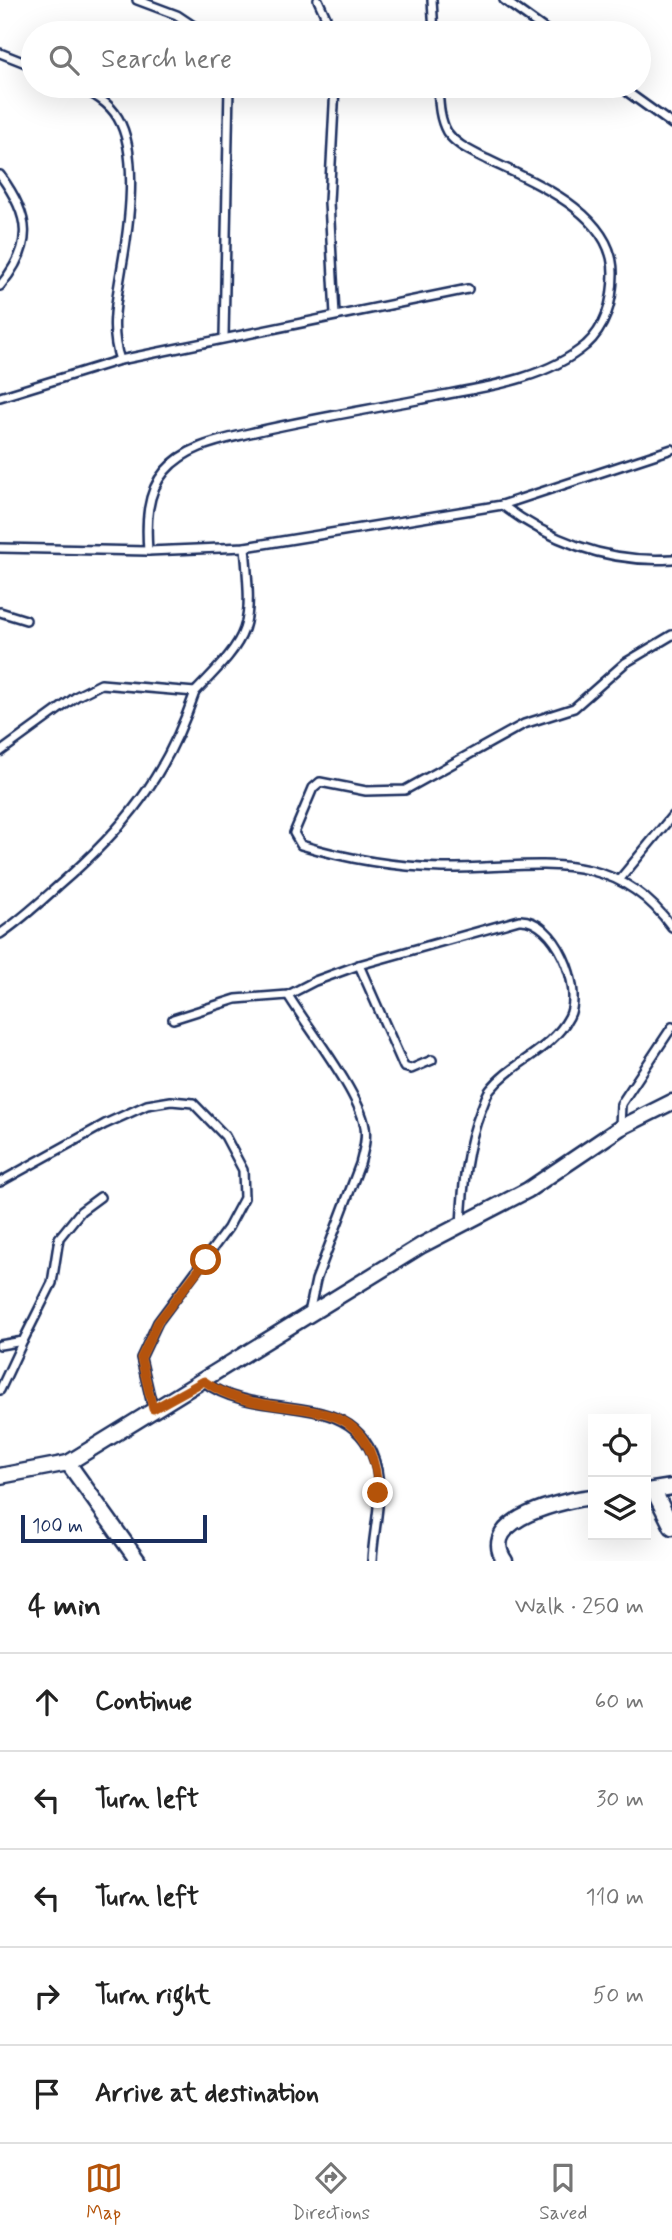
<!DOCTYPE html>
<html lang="en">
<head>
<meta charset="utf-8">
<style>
  :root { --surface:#fff; --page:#f6f6f6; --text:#222; --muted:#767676; --line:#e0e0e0; --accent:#b45309 }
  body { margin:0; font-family:Mynerve,sans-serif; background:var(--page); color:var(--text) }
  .controls { position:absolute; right:21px; bottom:21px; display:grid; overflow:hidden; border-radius:0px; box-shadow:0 7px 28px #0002 }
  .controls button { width:63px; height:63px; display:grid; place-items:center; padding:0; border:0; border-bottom:2px solid var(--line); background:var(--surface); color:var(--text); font:35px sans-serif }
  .scale { position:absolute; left:21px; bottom:18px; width:186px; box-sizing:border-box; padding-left:7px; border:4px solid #1b2f5e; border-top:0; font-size:19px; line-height:24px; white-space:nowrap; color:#1b2f5e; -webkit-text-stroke:5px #fff; paint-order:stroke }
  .stop { position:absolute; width:21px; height:21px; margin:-16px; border:5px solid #b45309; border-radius:50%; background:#fff }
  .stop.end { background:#b45309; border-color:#fff; box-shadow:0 2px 7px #0008 }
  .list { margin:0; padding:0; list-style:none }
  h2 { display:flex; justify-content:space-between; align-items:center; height:91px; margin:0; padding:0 28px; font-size:30px }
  h2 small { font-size:23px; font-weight:400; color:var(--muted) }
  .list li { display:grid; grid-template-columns:46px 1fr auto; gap:21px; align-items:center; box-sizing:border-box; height:98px; padding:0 28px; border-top:2px solid var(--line) }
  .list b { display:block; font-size:26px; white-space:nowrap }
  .list em { font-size:23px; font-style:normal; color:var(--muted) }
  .icon { flex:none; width:38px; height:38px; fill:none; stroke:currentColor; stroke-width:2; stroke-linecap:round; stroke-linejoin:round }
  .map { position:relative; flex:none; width:672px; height:1561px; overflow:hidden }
  .search { position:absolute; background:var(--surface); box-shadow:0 7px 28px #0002; left:21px; right:21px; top:21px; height:77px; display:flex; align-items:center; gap:18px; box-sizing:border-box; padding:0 24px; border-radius:38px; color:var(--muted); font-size:26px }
  .sheet { height:581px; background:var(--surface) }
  nav { display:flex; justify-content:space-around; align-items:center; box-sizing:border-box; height:98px; border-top:2px solid var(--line); background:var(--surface); font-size:19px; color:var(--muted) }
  nav a { display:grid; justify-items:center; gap:4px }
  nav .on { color:var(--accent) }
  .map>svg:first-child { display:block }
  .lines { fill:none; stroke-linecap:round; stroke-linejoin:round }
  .lane-casing { stroke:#1b2f5e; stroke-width:12 }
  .street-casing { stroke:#1b2f5e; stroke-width:19 }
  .lane { stroke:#fff; stroke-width:7 }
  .street { stroke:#fff; stroke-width:14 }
  .route { stroke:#b45309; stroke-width:9 }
</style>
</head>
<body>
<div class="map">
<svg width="672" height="1561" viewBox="0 0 672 1561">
  <rect width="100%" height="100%" fill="#fff"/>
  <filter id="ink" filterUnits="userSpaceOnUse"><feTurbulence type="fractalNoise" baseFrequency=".0143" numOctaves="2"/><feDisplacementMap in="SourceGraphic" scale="14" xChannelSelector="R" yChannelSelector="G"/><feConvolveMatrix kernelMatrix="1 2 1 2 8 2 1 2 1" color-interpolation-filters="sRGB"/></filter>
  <g filter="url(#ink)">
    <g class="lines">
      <g class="lane-casing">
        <g id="lane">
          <path d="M137 0 177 15 204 33"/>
          <path d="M318 0 333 33"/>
          <path d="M432 0 434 33"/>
          <path d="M504 0 550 33"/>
          <path d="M0 53 33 66"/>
          <path d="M77 86C93 94 109 102 118 118 139 154 129 226 122 266 117 298 109 329 120 360"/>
          <path d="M335 86 329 202 335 315"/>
          <path d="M619 86 672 124"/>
          <path d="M0 175C31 217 34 245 0 286"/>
          <path d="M224 337 229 86"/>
          <path d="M0 397 120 360 468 289"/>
          <path d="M502 505C552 542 610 563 672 559"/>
          <path d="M0 548 148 551 245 547 502 505 672 449"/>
          <path d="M148 551C146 524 146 493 165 471 186 446 221 440 250 433 312 418 375 409 437 396 487 387 546 379 586 345 606 327 613 300 613 273 613 212 531 181 486 159 471 151 457 146 447 132 439 118 439 101 438 86"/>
          <path d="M0 612 26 620"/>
          <path d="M672 635 625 663 574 708 524 724 405 790 366 791 320 782 313 788 294 833 301 845C347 859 395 867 443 868 529 869 612 843 672 927"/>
          <path d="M0 752 77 696 101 684 195 692C253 633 252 629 245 547"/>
          <path d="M620 879 672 816"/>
          <path d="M0 934C21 920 39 903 58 886 125 828 166 777 195 692"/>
          <path d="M359 965 404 1067 411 1069 432 1060"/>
          <path d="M288 995C308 1028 359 1092 365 1127 367 1140 363 1152 360 1164L316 1280 309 1313"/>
          <path d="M173 1019 236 999 288 995 315 981 359 965 519 920C555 918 584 988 569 1017 551 1051 512 1062 490 1090 486 1095 484 1104 481 1110 466 1148 463 1185 461 1225"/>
          <path d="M620 1127 621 1104 672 1027"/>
          <path d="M0 1182 105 1124 147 1105 171 1101 193 1103 225 1136 243 1170 244 1198 228 1228 158 1322 141 1358 153 1409"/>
          <path d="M0 1345 23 1341 52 1283 59 1238 81 1211 100 1197"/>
          <path d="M204 1382C260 1424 359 1384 377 1470 383 1499 373 1532 372 1561"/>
          <path d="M0 1390 23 1341"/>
        </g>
      </g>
      <g class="street-casing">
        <g id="street">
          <path d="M68 1463 422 1245 528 1190 620 1128 672 1102"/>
          <path d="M0 1476 68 1463 138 1561"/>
          <path d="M647 1491 672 1487"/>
          <path d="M654 1491 672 1527"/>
          <path d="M505 1561C475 1519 568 1499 593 1497"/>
        </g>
      </g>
      <use href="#lane" class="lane"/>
      <use href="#street" class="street"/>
    </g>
  </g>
  <g class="lines" filter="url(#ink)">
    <path class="route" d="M206 1260 158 1322 141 1358 153 1409 204 1381C269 1431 374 1374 378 1493"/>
  </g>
</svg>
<div class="controls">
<button><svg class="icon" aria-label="locate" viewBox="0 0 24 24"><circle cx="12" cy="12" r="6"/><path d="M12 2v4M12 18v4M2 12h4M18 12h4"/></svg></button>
<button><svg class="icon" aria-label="layers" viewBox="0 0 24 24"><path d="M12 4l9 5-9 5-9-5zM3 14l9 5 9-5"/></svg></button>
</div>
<div class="scale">100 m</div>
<div class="stop" style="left:206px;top:1260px"></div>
<div class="stop end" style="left:378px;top:1493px"></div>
<div class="search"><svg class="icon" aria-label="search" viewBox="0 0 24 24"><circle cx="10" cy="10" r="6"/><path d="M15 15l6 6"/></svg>Search here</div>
</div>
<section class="sheet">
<h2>4 min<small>Walk · 250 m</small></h2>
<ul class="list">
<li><svg class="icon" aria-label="ahead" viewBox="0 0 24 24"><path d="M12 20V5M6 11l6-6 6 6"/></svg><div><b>Continue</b></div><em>60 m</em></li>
<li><svg class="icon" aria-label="left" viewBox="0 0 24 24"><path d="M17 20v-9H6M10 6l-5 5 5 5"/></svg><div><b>Turn left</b></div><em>30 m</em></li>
<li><svg class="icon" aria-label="left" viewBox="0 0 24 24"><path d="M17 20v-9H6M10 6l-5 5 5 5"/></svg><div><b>Turn left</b></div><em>110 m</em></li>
<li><svg class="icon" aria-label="right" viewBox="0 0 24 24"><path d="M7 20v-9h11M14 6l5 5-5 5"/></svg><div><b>Turn right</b></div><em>50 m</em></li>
<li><svg class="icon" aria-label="arrive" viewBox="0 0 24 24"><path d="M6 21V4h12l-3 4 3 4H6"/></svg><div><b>Arrive at destination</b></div></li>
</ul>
</section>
<nav>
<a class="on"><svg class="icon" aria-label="map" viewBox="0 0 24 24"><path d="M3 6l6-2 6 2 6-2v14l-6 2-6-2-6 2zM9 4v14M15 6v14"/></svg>Map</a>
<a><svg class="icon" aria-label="directions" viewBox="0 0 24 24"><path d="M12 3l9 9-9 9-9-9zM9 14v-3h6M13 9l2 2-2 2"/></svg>Directions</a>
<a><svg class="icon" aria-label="saved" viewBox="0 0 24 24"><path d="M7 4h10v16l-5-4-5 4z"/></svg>Saved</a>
</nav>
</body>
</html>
